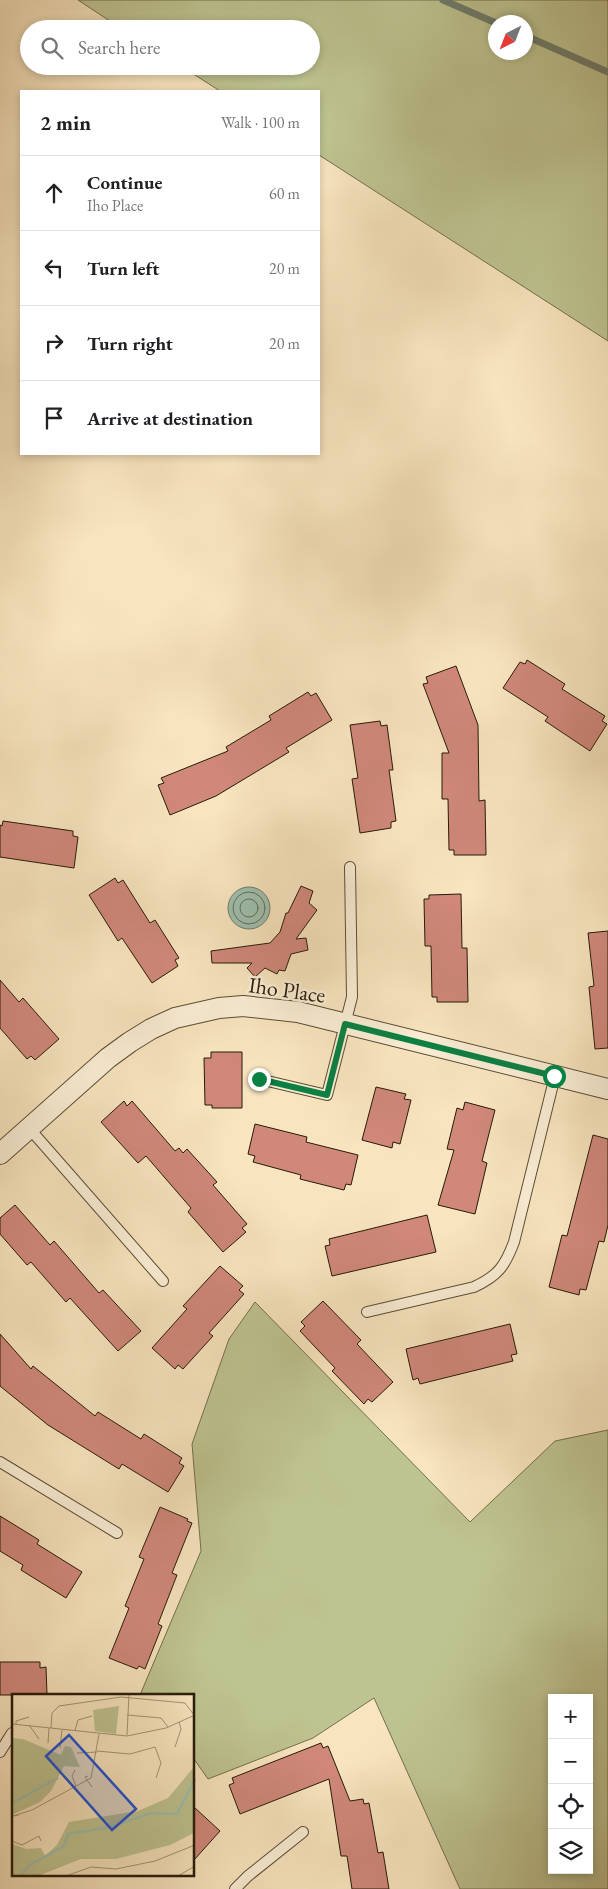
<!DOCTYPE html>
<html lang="en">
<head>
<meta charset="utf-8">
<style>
  :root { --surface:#fff; --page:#f2f2f2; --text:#202124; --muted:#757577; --line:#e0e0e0 }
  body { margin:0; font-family:"EB Garamond",serif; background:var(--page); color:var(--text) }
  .controls { position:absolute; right:15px; bottom:15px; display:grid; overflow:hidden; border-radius:0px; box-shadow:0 2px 8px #0003 }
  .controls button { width:45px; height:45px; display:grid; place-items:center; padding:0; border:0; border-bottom:1px solid var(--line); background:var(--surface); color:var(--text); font:25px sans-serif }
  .compass { position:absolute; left:488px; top:15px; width:45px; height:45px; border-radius:50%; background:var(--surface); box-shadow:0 2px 8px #0003; rotate:222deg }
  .stop { position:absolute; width:15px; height:15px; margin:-11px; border:4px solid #0b8043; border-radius:50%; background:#fff }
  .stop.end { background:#0b8043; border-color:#fff; box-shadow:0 1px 5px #0008 }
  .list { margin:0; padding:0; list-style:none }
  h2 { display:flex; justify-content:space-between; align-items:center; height:65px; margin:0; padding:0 20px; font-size:21px }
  h2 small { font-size:16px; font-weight:400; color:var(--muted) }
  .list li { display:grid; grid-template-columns:32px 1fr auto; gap:15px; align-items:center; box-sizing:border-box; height:75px; padding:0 20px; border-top:1px solid var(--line) }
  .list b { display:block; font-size:19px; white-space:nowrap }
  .list p { margin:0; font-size:16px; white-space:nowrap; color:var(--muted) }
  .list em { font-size:16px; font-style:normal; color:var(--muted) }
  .icon { flex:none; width:28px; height:28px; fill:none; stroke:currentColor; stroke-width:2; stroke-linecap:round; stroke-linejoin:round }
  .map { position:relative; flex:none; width:608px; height:1889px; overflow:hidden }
  .search { position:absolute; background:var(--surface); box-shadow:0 2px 8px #0003; left:20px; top:20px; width:300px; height:55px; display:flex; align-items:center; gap:12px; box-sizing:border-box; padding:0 18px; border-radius:28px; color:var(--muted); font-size:19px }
  .panel { position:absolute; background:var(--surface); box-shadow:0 2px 8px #0003; left:20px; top:90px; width:300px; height:365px; border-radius:0px }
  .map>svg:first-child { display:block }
  .green { fill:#bec491; stroke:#726f4d; fill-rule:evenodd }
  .water { fill:#9ebfae; stroke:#6e7d6c }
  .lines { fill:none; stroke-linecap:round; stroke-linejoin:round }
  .shore { stroke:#626c5c; stroke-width:1 }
  .stream { stroke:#6e7d6c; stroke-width:7 }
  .building { fill:#d0887b; stroke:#271a09 }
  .service-casing { stroke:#5b4d36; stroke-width:12 }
  .minor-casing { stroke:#5b4d36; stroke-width:22 }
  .service { stroke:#faeed5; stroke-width:10 }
  .minor { stroke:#faeed5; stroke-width:20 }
  .route { stroke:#0b8043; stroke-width:6 }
  .labels { text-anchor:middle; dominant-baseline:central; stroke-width:5; stroke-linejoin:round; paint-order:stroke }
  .street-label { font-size:22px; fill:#271a09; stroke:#faeed5 }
  .inset-river { fill:none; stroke:#9ebfae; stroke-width:2.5 }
  .inset-road { fill:none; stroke:#a49476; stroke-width:1 }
  .view { fill:#1d4ed8; fill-opacity:0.15; stroke:#1d4ed8; stroke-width:2.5 }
  .inset-edge { fill:none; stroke:#271a09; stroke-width:2.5 }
</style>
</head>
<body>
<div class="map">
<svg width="608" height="1889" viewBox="0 0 608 1889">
  <rect width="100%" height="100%" fill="#f8e5bf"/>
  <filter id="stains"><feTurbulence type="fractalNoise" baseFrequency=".004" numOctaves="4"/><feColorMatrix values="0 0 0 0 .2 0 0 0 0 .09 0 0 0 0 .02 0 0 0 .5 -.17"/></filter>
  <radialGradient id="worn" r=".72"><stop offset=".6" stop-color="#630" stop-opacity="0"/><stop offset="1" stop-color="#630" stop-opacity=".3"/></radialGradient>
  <g class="green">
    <path d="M78 0H608V341L319 155V91H220L181 66H311V29H122ZM496 22H526V52H496Z"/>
    <path d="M255 1302 470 1522 555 1441 608 1430V1889H460L374 1698 313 1738 208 1779 194 1759V1695H140L201 1551 192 1444 229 1339ZM552 1698H589V1870H552Z"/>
  </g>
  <circle class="water" cx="249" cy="908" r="21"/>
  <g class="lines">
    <g class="shore">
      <circle cx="249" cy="908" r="16"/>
      <circle cx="249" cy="908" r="9"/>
    </g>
    <g class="stream">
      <path d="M443 0 496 23"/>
      <path d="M526 36 608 72"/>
    </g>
  </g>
  <g class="building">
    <path d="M527 660 565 684 562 689 605 716 602 721 607 724 590 751 545 721 548 717 503 688 520 662 525 664Z"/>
    <path d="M456 666 478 725 479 801 485 800 486 855H454V850H449L448 799H442V753H449L423 684 428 683 426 677Z"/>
    <path d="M308 692 311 696 316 693 332 720 286 748 289 752 216 796 170 815 158 785 164 783 161 778 228 751 226 747 271 720 269 716Z"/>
    <path d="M380 721 381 726 387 725 393 770H389L396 821 391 822V828L360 833 352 779 358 778 350 725Z"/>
    <path d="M3 821 73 831V836L78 837 74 868 0 857V825L2 826Z"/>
    <path d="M115 878 118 883 123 880 150 923 155 920 179 958 175 960 178 966 152 983 122 938 118 941 89 895Z"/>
    <path d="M301 886 313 891 309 903 317 910 296 939 306 938 308 950 291 954 285 971 279 970 277 974 265 968 255 977 247 968 252 963H212L211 951 270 943 280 932 286 913H288Z"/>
    <path d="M461 894 462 948H467L468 1002H437V997H432L431 946H425L424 899H429V895Z"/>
    <path d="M608 931V1048L595 1049 589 987 594 986 588 933Z"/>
    <path d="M0 980 19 1002 23 998 59 1039 35 1060 31 1056 27 1059 0 1028Z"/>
    <path d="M211 1052H242V1108H212V1105H205L204 1058H211Z"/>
    <path d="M376 1087 406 1094 404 1099 411 1100 400 1144 393 1142 392 1148 362 1140Z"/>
    <path d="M124 1101 127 1106 132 1101 175 1151 179 1148 183 1153 187 1149 217 1182 213 1185 247 1224 242 1228 246 1232 223 1252 188 1212 191 1208 146 1156 138 1163 101 1122Z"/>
    <path d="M465 1102 495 1110 482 1161 487 1163 475 1214 438 1205 454 1150 447 1149 457 1108 463 1110Z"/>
    <path d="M255 1124 307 1137 306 1142 358 1155 351 1185 346 1184 344 1190 300 1179 301 1175 253 1162 255 1156 248 1154Z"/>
    <path d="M593 1135 608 1139V1225L604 1242 599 1241 586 1290 580 1289 579 1295 549 1287 562 1235 567 1236Z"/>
    <path d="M15 1205 50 1245 54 1241 99 1293 103 1290 141 1331 118 1351 70 1298 66 1302 31 1262 27 1265 0 1234V1218Z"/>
    <path d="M427 1215 436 1252 332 1276 325 1246 330 1245 329 1239Z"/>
    <path d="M220 1266 243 1286 239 1290 244 1294 209 1333 213 1336 183 1369 178 1365 175 1369 152 1348 187 1309 183 1306Z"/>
    <path d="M323 1301 361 1340 357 1344 393 1382 372 1402 368 1399 364 1404 332 1371 335 1368 300 1331 305 1326 301 1322Z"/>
    <path d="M510 1324 517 1354 511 1355 513 1361 420 1384 418 1378 413 1380 406 1349Z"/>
    <path d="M0 1334 31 1369 33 1366 95 1416 98 1412 141 1439 144 1434 182 1458 179 1463 184 1466 168 1492 122 1464 119 1469 48 1425 0 1386Z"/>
    <path d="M160 1507 188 1519 187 1521 192 1523 172 1573 177 1575 158 1624 162 1626 145 1669 139 1666 137 1669 109 1658 129 1608 125 1606 144 1559 139 1557Z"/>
    <path d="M0 1516 39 1540 37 1544 82 1572 66 1598 21 1570 23 1565 0 1551Z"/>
    <path d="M0 1662H40V1668L46 1667 47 1695H0Z"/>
    <path d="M321 1743 323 1748 328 1746 350 1801 363 1799 364 1804 369 1803 378 1853 383 1852 389 1889H352L347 1856H341L329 1779 240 1814 229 1785 234 1783 232 1778Z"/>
    <path d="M194 1807 220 1831 194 1860Z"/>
  </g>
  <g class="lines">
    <g class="service-casing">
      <g id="service">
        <path d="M259 1079 327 1095 352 997 350 867"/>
        <path d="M29 1128 163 1281"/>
        <path d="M367 1312 474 1287C498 1276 505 1266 514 1242L555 1076"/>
        <path d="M0 1462 117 1533"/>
        <path d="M0 1752 12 1733"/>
        <path d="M235 1889 248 1876 303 1832"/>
      </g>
    </g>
    <g class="minor-casing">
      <path id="minor" d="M0 1154 108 1058 130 1042 151 1029 175 1018 219 1008 243 1006 298 1012 608 1089"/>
    </g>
    <use href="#service" class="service"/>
    <use href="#minor" class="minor"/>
  </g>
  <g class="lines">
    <path class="route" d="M259 1079 327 1095 345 1024 554 1076"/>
  </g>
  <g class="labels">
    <g class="street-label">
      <text transform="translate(287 990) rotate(8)">Iho Place</text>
    </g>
  </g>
  <g transform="translate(12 1694)">
    <rect width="182" height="182" fill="#f8e5bf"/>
    <path d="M107 12 104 40 83 37 81 16ZM0 44 11 45 49 61 53 52 59 53 68 73 52 72 39 97 28 108 0 121ZM182 73V139L158 151 104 165H69L26 182H0V150L14 155 29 154 33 162 45 151 57 128 126 117 156 104Z" fill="#bec491"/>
    <path class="inset-river" d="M0 109 46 84M9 182 16 172 52 152 56 140 98 133 139 119 165 120 183 85"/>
    <path class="inset-road" d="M115 21 149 24 156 33M0 30 115 42 154 34 183 21M4 30V27L17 23M17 31 27 45M39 34 40 19 47 12 109 3 173 9 182 21M63 36 66 26 80 22M115 41 117 0M36 49 37 34M163 53 169 35 167 28M48 54 50 36M85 57 118 60 143 53 149 69 144 84M65 59 85 58M63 76 60 82 64 92M76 82 73 83 80 93M7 121 1 122 20 116 79 84 87 40M0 147 10 151 27 142 29 147M54 182 79 173 104 175 143 167 183 151M166 182 183 172"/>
    <path class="view" d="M57 41 124 115 100 136 34 62Z"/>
    <rect width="182" height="182" class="inset-edge"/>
  </g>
  <rect width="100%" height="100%" filter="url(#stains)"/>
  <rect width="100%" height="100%" fill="url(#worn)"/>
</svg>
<div class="controls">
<button>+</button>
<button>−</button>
<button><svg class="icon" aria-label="locate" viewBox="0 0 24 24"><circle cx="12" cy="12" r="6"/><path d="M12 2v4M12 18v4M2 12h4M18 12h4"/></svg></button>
<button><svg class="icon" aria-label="layers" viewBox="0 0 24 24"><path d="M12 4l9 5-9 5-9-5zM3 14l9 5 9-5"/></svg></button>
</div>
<svg class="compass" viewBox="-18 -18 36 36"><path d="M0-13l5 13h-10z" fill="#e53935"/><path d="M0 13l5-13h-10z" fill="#757577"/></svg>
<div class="stop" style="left:554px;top:1076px"></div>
<div class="stop end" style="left:259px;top:1079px"></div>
<div class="search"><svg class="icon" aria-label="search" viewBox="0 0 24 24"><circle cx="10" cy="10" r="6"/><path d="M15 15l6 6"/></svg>Search here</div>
<section class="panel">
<h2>2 min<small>Walk · 100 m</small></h2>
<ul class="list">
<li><svg class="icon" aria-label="ahead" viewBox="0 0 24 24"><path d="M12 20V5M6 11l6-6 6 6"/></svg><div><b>Continue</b><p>Iho Place</p></div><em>60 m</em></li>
<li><svg class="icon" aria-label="left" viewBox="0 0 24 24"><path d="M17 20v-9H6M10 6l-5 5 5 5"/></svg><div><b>Turn left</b></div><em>20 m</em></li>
<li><svg class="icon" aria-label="right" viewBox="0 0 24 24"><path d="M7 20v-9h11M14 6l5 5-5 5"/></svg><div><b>Turn right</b></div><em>20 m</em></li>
<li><svg class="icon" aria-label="arrive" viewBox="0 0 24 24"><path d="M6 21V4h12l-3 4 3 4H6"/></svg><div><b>Arrive at destination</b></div></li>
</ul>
</section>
</div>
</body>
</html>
